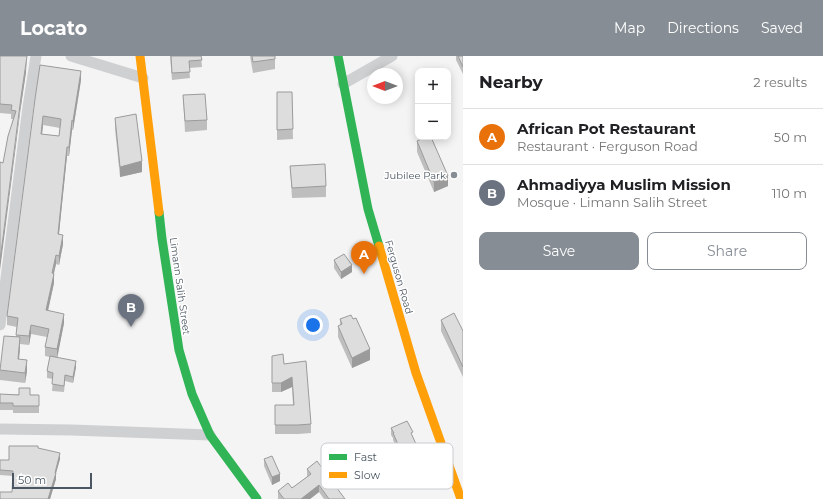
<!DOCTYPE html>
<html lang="en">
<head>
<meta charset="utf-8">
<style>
  :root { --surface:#fff; --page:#f2f2f2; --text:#202124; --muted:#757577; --line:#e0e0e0; --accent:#868d94 }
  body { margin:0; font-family:Montserrat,sans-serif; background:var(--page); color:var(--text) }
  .controls { position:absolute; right:12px; top:12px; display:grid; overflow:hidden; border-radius:8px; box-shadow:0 2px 10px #0003 }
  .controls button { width:36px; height:36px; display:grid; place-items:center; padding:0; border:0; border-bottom:1px solid var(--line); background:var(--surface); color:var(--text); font:20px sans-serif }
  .compass { position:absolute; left:367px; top:12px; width:36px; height:36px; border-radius:50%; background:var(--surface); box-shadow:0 2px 10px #0003; rotate:270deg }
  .scale { position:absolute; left:12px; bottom:10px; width:80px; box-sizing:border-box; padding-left:4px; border:2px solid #4a5661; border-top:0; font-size:11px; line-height:14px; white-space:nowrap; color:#4a5661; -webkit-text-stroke:3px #fff; paint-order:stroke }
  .you { position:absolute; left:313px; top:269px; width:14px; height:14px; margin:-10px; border:3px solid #fff; border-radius:50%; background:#1a73e8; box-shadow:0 0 0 6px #1a73e833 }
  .badge { display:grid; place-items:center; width:26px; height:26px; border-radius:50%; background:var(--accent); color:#fff; font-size:13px; font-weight:700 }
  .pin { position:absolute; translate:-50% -33px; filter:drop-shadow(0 1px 2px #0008) }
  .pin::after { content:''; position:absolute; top:21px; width:14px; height:12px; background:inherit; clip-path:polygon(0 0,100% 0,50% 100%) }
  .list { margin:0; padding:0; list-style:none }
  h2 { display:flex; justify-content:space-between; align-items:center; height:52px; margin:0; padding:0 16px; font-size:17px }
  h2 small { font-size:13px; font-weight:400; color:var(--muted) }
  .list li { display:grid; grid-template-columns:26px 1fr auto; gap:12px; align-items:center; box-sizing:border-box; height:56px; padding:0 16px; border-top:1px solid var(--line) }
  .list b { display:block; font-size:15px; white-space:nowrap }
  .list p { margin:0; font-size:13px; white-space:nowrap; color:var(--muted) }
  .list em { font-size:13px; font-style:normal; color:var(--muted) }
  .actions { display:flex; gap:8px; padding:12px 16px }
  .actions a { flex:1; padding:9px 0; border:1px solid var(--accent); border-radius:8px; text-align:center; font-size:14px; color:var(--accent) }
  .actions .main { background:var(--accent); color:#fff }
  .map { position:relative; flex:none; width:463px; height:443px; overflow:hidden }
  header { display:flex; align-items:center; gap:24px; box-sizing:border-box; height:56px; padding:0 20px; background:var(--accent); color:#fff }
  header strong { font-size:19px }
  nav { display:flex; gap:22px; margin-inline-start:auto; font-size:14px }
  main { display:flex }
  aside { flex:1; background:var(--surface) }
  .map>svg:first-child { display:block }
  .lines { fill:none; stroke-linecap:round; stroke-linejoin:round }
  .street { stroke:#ced0d2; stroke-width:11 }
  .fast { stroke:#30b455; stroke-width:9 }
  .slow { stroke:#ff9f0a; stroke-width:9 }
  .wall { fill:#bebebf; fill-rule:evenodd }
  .shaded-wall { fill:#9b9b9b }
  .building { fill:#ddddde; stroke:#9b9b9b; fill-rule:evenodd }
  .poi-dot { fill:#868d94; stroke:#fff; stroke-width:1.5 }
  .labels { text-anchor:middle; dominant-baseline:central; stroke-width:3; stroke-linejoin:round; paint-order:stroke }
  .poi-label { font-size:10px; fill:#4a5661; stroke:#fff; text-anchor:end }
  .street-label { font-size:10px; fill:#4a5661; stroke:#fff }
  .key { fill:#fff; stroke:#c9ccd0; stroke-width:1 }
  .key-label { font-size:11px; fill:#4a5661 }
</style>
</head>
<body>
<header>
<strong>Locato</strong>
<nav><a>Map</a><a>Directions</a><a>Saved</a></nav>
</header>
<main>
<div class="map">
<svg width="463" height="443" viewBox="0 0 463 443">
  <rect width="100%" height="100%" fill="#f4f4f4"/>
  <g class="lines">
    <g class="street">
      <path d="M71 0 143 22"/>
      <path d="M343 28 392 0"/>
      <path d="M0 269 28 51 36 0"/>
      <path d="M0 373 72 374 210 379"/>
    </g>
    <g class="fast">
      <path d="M338 0 368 153 379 190"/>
      <path d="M159 156 162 183 179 294 192 338 210 379 257 443"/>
    </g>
    <g class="slow">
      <path d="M140 0 159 156"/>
      <path d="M379 190 416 317 461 443"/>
    </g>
  </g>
  <g class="wall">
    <path d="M0 0 26 16 21 50 3 107 13 63H11V58L0 57Z"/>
    <path d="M170 0H201L202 11 189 12 190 22 172 24Z"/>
    <path d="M250 0H275V13L253 17Z"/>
    <path d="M456 0H463V18L456 4Z"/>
    <path d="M81 24 73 74H72L69 100H67L63 138 59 178 63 188 59 209 56 208 54 218V227L48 255 64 267 57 301 76 311 73 327 65 325 64 336 52 335 53 323 47 322V315L50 301 45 300V291L47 281 31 278 29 289 20 288 19 303 27 315 25 327 0 324V314L16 281 17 271 7 269V260L35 43ZM43 69 60 72 59 80 42 78Z"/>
    <path d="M277 36H292L293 83 277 84Z"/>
    <path d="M183 39 207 64V74L185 76Z"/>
    <path d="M115 62 142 116 120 121 115 73Z"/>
    <path d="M417 85 448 130 434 136 417 96Z"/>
    <path d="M290 110 326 130V141L292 142Z"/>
    <path d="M334 204 352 216 341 223 334 212Z"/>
    <path d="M340 263H353L370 304 352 312 338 281V270L340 269Z"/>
    <path d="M441 264 463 275V321L441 275Z"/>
    <path d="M272 300 284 308 311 368V377L298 378H275V349H293L292 331 281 336H272Z"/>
    <path d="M0 338 39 339V357H13V354H0Z"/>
    <path d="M391 372 413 381 427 419 415 425 408 409 405 411 393 384V382L391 379Z"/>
    <path d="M38 392 60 403 56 417V423L50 443H0L12 436 13 420 0 419V404H9Z"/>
    <path d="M264 403 280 425 272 429 264 410Z"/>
    <path d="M307 413 345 443H324L319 436 310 443H278V435L292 432 307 421Z"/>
  </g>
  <g class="shaded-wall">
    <path d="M27 0 26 16 21 50 0 214V205Z"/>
    <path d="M81 15V24L73 74V65Z"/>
    <path d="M43 60V69L41 87V78Z"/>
    <path d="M72 64V74L69 100V91Z"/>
    <path d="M67 91V100L58 187V178Z"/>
    <path d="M142 105V116L120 121V111Z"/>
    <path d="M448 120V130L434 136V126Z"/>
    <path d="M63 179V188L59 209V200Z"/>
    <path d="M56 199V208L53 220 54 218V227L46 263V254Z"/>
    <path d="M352 209V216L341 223V216Z"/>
    <path d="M64 258V267L57 303V293Z"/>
    <path d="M31 269V278L29 289V280Z"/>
    <path d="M20 281V292L18 314V303Z"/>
    <path d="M370 293V304L352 312V302Z"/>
    <path d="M27 304V315L25 327V317Z"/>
    <path d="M76 305V311L73 327V321Z"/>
    <path d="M292 321V331L281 336V327Z"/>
    <path d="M60 397V403L56 417V423L50 443H48L55 417Z"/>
    <path d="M408 402V409L405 411V404Z"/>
    <path d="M427 412V419L415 425V418Z"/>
    <path d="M280 418V425L272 429V421Z"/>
    <path d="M319 429V436L310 443H301Z"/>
  </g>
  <g class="building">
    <path d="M0 0H27L26 7 21 41 0 205V106L3 107 8 80 16 55 11 54 12 49 0 48Z"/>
    <path d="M171 0H201L202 4 189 5 190 16 172 17Z"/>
    <path d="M252 0H275V3L253 6Z"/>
    <path d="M458 0H463V11Z"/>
    <path d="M40 9 81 15 73 65 72 64 69 91H67L63 129 58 178 63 179 59 200 56 199 52 217 54 218 46 254 64 258 57 293 45 291 49 273 31 269 29 280 16 279 18 262 7 260 35 43ZM43 60 61 63 59 80 41 78Z"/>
    <path d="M277 36H292L293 73 277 74Z"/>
    <path d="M205 38 207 64 185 65 183 39Z"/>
    <path d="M136 58 142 105 120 111 115 62Z"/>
    <path d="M426 81H431L448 120 434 126 417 85Z"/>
    <path d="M325 108 326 130 292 132 290 110Z"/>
    <path d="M344 198 352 209 341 216 334 204Z"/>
    <path d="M454 257 463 275V311L441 264Z"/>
    <path d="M351 259 353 263 356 262 370 293 352 302 338 270 342 268 340 263Z"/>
    <path d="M4 280 20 281 18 303 27 304 25 317 0 314Z"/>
    <path d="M283 298 284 308 306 305 311 368 298 369H275V349H294L292 321 281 327H272V300Z"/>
    <path d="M50 300 76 305 73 321 65 319 64 330 52 328 53 317 47 315Z"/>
    <path d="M19 332H30V339H39V350H13V347H0V338L19 339Z"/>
    <path d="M407 365 413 376 411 377 427 412 415 418 408 402 405 404 393 377H394L391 372Z"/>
    <path d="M9 390H38V392L60 397 55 417H56L48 443H0V436H12L13 415 0 414V404H9Z"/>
    <path d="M272 400 280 418 272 421 264 403Z"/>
    <path d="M317 405 345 443H329L319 429 301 443H284L278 435 288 427 292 432 311 418 307 413Z"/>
  </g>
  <circle class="poi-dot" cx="454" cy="119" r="4"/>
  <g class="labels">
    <g class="poi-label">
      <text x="446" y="119">Jubilee Park</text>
    </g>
    <g class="street-label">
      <text transform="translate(399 221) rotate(74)">Ferguson Road</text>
      <text transform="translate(180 230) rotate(82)">Limann Salih Street</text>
    </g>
  </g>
  <rect x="321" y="387" width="132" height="46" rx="6" class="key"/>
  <rect x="329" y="398" width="18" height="6" fill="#30b455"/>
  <rect x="329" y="416" width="18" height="6" fill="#ff9f0a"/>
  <g class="key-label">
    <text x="354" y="405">Fast</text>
    <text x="354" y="423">Slow</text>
  </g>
</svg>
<div class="controls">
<button>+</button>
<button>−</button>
</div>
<svg class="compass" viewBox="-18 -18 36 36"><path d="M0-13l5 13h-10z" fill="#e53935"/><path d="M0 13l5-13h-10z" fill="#757577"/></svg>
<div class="scale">50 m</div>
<div class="you"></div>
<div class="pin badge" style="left:364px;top:218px;background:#e8710a">A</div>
<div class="pin badge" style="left:131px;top:271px;background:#6b7280">B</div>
</div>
<aside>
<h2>Nearby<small>2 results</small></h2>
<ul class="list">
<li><span class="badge" style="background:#e8710a">A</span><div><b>African Pot Restaurant</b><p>Restaurant · Ferguson Road</p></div><em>50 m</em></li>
<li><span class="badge" style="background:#6b7280">B</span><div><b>Ahmadiyya Muslim Mission</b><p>Mosque · Limann Salih Street</p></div><em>110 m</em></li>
</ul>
<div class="actions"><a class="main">Save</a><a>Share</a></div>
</aside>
</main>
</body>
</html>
